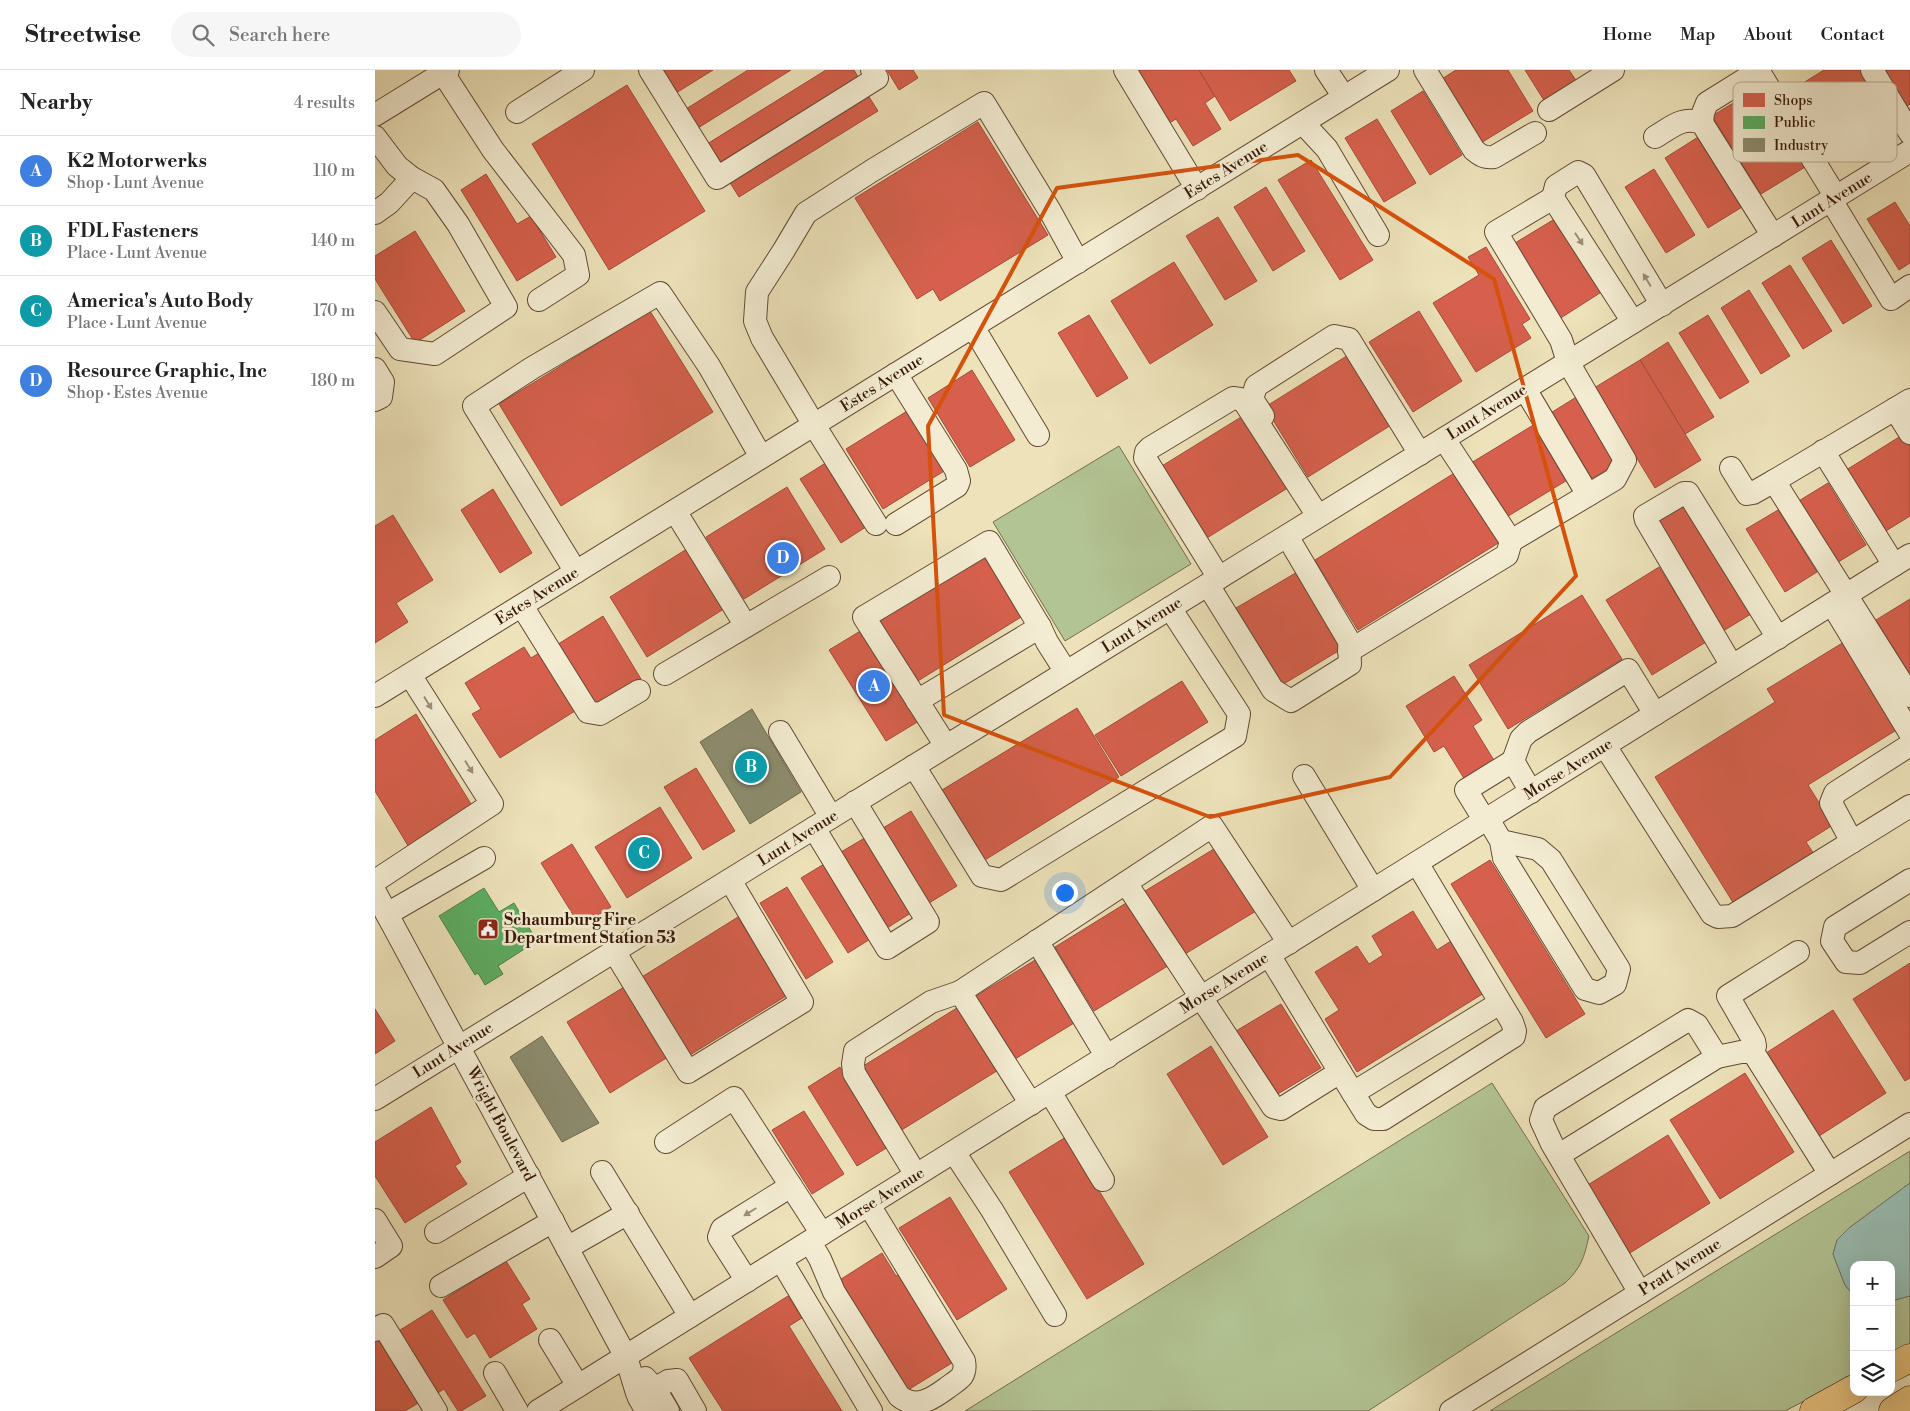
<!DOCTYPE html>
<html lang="en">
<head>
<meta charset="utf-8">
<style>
  :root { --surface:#fff; --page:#f6f6f6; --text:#222; --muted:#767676; --line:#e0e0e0; --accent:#0b8043 }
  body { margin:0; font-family:"Libre Bodoni",serif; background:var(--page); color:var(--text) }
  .controls { position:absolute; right:15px; bottom:15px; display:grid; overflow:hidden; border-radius:10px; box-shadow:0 5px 20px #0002 }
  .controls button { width:45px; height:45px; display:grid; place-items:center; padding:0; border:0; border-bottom:1px solid var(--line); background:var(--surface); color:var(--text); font:25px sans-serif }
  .you { position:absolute; left:689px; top:822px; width:18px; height:18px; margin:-12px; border:4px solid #fff; border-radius:50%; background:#1a73e8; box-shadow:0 0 0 8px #1a73e833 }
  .badge { display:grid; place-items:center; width:32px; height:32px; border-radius:50%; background:var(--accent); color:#fff; font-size:16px; font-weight:700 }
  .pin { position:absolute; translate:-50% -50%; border:2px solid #fff; box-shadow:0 1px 5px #0006 }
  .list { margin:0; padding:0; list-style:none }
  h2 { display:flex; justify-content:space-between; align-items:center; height:65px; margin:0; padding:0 20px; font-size:21px }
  h2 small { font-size:16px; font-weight:400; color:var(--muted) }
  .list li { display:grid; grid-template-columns:32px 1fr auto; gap:15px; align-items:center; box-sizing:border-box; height:70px; padding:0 20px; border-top:1px solid var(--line) }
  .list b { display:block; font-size:19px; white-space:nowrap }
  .list p { margin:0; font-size:16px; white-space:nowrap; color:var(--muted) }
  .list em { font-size:16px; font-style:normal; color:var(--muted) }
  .icon { flex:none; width:28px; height:28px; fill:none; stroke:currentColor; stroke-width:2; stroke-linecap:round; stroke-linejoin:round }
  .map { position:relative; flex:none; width:1535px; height:1341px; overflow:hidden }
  header { display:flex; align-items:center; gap:30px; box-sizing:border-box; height:70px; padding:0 25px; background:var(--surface); border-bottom:1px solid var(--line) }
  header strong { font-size:24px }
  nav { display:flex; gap:28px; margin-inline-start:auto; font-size:18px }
  .search { width:350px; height:45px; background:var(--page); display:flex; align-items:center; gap:12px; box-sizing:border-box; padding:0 18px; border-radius:28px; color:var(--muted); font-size:19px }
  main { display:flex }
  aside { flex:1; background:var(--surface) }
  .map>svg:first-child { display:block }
  .green { fill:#b3c494; stroke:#756e4e }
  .water { fill:#99bdb3; stroke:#727b6f }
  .shops { fill:#d6604d; stroke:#a64a38 }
  .public { fill:#5aae61; stroke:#508146 }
  .industry { fill:#8c8c6e; stroke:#72694f }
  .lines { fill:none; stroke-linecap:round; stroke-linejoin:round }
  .minor-casing { stroke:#644a34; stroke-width:24 }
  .highway-casing { stroke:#371808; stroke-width:29 }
  .minor { stroke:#f3ecd2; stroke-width:22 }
  .highway { stroke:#e6c17d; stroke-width:28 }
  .oneway { fill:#9e8d77 }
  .marked { fill:none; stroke:#d6520c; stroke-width:4; stroke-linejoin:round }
  .labels { text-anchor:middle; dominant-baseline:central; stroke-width:5; stroke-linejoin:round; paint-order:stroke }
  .street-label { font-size:16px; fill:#371808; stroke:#f3ecd2 }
  .poi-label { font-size:16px; font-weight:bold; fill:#371808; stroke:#f3ecd2; text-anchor:start }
  .key { fill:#f3ecd2; stroke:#bbac95; stroke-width:1 }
  .key-label { font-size:14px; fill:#371808 }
</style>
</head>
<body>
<header>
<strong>Streetwise</strong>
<div class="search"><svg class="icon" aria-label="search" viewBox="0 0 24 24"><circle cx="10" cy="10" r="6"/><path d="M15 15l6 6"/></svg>Search here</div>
<nav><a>Home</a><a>Map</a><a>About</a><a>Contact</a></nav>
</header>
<main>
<aside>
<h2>Nearby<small>4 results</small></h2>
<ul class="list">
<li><span class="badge" style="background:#3f7fe0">A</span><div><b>K2 Motorwerks</b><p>Shop · Lunt Avenue</p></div><em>110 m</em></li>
<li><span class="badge" style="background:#0f9aa8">B</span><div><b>FDL Fasteners</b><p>Place · Lunt Avenue</p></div><em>140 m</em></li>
<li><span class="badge" style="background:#0f9aa8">C</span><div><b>America's Auto Body</b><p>Place · Lunt Avenue</p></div><em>170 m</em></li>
<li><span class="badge" style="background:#3f7fe0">D</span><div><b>Resource Graphic, Inc</b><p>Shop · Estes Avenue</p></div><em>180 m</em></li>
</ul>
</aside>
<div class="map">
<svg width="1535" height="1341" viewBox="0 0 1535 1341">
  <rect width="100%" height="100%" fill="#ede2ba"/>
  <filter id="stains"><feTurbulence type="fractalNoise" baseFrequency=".004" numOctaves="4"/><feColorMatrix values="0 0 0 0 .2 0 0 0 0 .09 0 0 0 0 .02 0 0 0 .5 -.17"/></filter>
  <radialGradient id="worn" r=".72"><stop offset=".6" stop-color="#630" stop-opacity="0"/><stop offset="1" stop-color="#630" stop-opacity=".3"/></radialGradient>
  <g class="green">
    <path d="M744 376 816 494 690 571 618 452Z"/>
    <path d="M1117 1013 1214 1166C1209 1188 1206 1198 1190 1213L993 1341H590Z"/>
    <path d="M1535 1081V1113L1474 1158 1462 1170 1458 1184 1470 1215 1479 1226V1305L1410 1341H1115Z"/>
    <path d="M1535 1226V1274L1516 1284V1231Z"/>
  </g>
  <path class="water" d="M1535 1113V1226L1516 1231V1195H1479V1226L1470 1215 1458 1184 1462 1170 1474 1158Z"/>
  <g class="shops">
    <path d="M287 0H338L301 23Z"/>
    <path d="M373 0H416L323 58 311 39Z"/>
    <path d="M451 0H479L483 7 344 93 332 74Z"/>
    <path d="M512 0H538L543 8 524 20Z"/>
    <path d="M757 0H824L840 26 830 33 846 59 818 76 801 49 791 55Z"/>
    <path d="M824 0H914L921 11 855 51Z"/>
    <path d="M1081 0H1133L1158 41 1101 76 1062 12Z"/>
    <path d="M1150 0H1194L1202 12 1170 32Z"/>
    <path d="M1449 0H1485L1515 48 1452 87 1412 23Z"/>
    <path d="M1508 0H1535V34L1531 37Z"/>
    <path d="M252 15 330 141 234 200 157 74Z"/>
    <path d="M1386 16 1435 94 1386 124 1337 46Z"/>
    <path d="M1048 21 1087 85 1055 105 1016 41Z"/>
    <path d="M491 22 503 41 364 127 352 108Z"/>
    <path d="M1002 49 1041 113 1009 132 970 68Z"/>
    <path d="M603 52 673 165 565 231 558 219 542 229 480 128Z"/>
    <path d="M1328 64 1372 134 1333 158 1290 88Z"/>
    <path d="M936 90 998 190 965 210 903 110Z"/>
    <path d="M1279 99 1320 165 1291 183 1250 117Z"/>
    <path d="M111 104 142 154 156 146 181 187 142 211 86 120Z"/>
    <path d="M891 117 930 181 898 201 859 137Z"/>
    <path d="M1520 132 1535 156V193L1524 200 1492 149Z"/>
    <path d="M843 147 882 211 850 230 811 166Z"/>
    <path d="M1183 147 1228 221 1181 251 1135 176Z"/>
    <path d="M40 161 90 241 40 273 0 209V186Z"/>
    <path d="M1456 170 1497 236 1468 254 1427 188Z"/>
    <path d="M1111 177 1155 249 1147 254 1156 268 1101 302 1058 233 1104 205 1093 187Z"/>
    <path d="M799 192 838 255 775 294 736 231Z"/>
    <path d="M1415 195 1457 261 1428 279 1387 213Z"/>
    <path d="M1374 220 1415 286 1386 304 1346 238Z"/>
    <path d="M275 241 338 342 186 436 124 334Z"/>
    <path d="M1044 241 1087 311 1038 342 994 272Z"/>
    <path d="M714 245 753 308 722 327 683 263Z"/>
    <path d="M1333 245 1374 312 1345 329 1304 263Z"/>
    <path d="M1293 272 1339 347 1310 364 1265 290Z"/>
    <path d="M978 282 1021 352 933 407 890 337Z"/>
    <path d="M1265 290 1326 390 1280 418 1219 318Z"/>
    <path d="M597 300 640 370 595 397 553 328Z"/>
    <path d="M1203 326 1244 392 1215 410 1174 344Z"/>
    <path d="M537 338 574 398 508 439 471 379Z"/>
    <path d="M871 344 916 416 827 471 782 399Z"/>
    <path d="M1160 354 1194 409 1130 448 1096 393Z"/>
    <path d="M1529 364 1535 375V446L1506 464 1468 402Z"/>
    <path d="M457 389 497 453 466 473 425 409Z"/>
    <path d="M1081 402 1125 472 983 560 940 490Z"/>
    <path d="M1453 413 1491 475 1460 494 1422 432Z"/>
    <path d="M412 417 450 479 369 529 331 467Z"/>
    <path d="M118 419 157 483 125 503 86 440Z"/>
    <path d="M1305 430 1376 544 1345 563 1274 449Z"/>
    <path d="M1403 440 1442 502 1410 522 1371 459Z"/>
    <path d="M18 445 58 510 21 533 33 552 0 573V456Z"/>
    <path d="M315 477 352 537 272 587 235 527Z"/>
    <path d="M613 482 651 544 538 614 499 552Z"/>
    <path d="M1284 497 1331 572 1277 605 1231 530Z"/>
    <path d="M924 501 970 577 907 615 861 538Z"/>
    <path d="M1207 525 1247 589 1133 659 1094 595Z"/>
    <path d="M1535 529V605L1501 550Z"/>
    <path d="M228 546 266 609 219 638 180 576Z"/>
    <path d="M487 560 544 651 511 671 454 580Z"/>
    <path d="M1469 572 1523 659 1433 715 1458 755 1431 772 1439 784 1359 834 1280 707 1400 632 1392 619Z"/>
    <path d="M149 577 156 588 164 583 200 641 125 688 97 644 106 639 90 613Z"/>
    <path d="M1079 606 1107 650 1098 656 1120 692 1090 710 1069 676 1059 682 1031 636Z"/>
    <path d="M807 611 833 652 746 706 720 665Z"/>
    <path d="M702 638 744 707 605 793 562 723Z"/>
    <path d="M41 644 99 739 35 779 0 721V670Z"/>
    <path d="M321 698 360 761 328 780 289 717Z"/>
    <path d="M285 737 317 788 252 828 220 777Z"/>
    <path d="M536 741 582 816 554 833 508 758Z"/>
    <path d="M493 766 539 841 512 858 466 782Z"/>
    <path d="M197 774 236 837 205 856 166 793Z"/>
    <path d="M847 774 886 838 810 884 770 821Z"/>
    <path d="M1115 790 1210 944 1171 968 1076 814Z"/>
    <path d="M454 791 500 866 473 883 426 808Z"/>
    <path d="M412 817 458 892 431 909 385 833Z"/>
    <path d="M756 830 796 894 719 941 680 877Z"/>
    <path d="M1038 841 1062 880 1076 871 1109 923 982 1002 950 949 964 940 940 902 982 876 994 894 1008 885 997 866Z"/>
    <path d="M363 847 411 926 310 988 262 910Z"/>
    <path d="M665 887 704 950 640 989 601 926Z"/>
    <path d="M1535 893V1008L1530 1011 1478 929Z"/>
    <path d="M249 917 293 987 235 1023 192 952Z"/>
    <path d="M906 934 946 998 901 1025 861 961Z"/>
    <path d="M585 936 625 999 525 1061 485 998Z"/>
    <path d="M0 939 20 971 0 984Z"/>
    <path d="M1458 940 1511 1023 1441 1068 1388 985Z"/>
    <path d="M836 976 893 1067 848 1095 792 1004Z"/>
    <path d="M465 997 513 1077 482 1096 433 1017Z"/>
    <path d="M1370 1003 1419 1082 1345 1129 1295 1050Z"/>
    <path d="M56 1037 86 1092 80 1096 92 1114 30 1153 0 1106V1072Z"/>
    <path d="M429 1041 469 1104 437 1124 397 1060Z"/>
    <path d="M1293 1065 1335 1133 1250 1186 1208 1118Z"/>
    <path d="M691 1067 769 1194 712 1229 634 1102Z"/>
    <path d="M575 1127 632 1219 582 1250 524 1158Z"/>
    <path d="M507 1183 521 1206 530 1200 585 1288 528 1323 460 1213Z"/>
    <path d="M131 1191 155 1229 147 1234 162 1259 115 1288 100 1263 92 1268 68 1230Z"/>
    <path d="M413 1226 427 1248 414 1256 467 1341H348L314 1288Z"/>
    <path d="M57 1240 111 1326 86 1341H83L69 1319 61 1324 22 1262Z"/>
    <path d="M6 1268 45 1332 30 1341H0V1272Z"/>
  </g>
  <path class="public" d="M109 818 124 842 139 833 162 871 123 896 128 904 110 915 103 903 100 905 64 846Z"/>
  <g class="industry">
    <path d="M377 639 426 722 375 754 325 672Z"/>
    <path d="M167 966 224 1053 187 1072 135 987Z"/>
  </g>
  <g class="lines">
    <g class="minor-casing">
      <g id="minor">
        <path d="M275 0 342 108 502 8 497 0"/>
        <path d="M750 0 822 119"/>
        <path d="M951 0 969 27"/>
        <path d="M1050 0 1099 80C1106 86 1110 88 1119 87L1160 63"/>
        <path d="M1497 0 1535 63"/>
        <path d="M68 3 118 80 199 185 203 205 164 230"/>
        <path d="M1174 40 1238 0"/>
        <path d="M142 42 208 0"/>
        <path d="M0 45 73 0"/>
        <path d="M928 53 952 79 1003 165"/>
        <path d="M1327 53 1328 43 1332 33 1377 5H1386L1461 127"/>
        <path d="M0 67 22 96 37 108 59 120 83 154 131 237 60 284 25 279 0 242"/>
        <path d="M1280 67C1297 57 1307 46 1327 53L1398 166"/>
        <path d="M1456 130 1516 229 1535 216"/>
        <path d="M0 143 14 133 37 108"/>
        <path d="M1258 252 1178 128 1181 116 1203 102 1209 105 1287 235"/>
        <path d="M598 257 663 365"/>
        <path d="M0 299 8 312 6 327 0 330"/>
        <path d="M1150 319 1213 425"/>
        <path d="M1535 330 1399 411 1535 626"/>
        <path d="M1520 339 1535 363"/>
        <path d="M888 346 877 329 881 316 959 266 974 269 1045 384"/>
        <path d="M1448 381 1519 495"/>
        <path d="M1356 398 1372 424 1378 423 1399 411"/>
        <path d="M300 441 371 556"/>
        <path d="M501 454 439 355 387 268 380 251 382 222 409 180 431 143 498 100 609 33 675 141 703 192"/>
        <path d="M521 454 582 416 584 411 581 400 521 304"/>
        <path d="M1136 471 1240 409 1250 390 1193 292 1186 270 1121 162 1178 128"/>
        <path d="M201 502 99 336 157 298 285 223 334 296 386 387"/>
        <path d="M844 508 770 388 771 382 775 378 858 328 865 329 870 333 943 446"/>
        <path d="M833 515 898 620 916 631 975 594 974 571 912 466"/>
        <path d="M1457 534 1535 663"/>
        <path d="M147 536 213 642 225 644 264 621"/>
        <path d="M974 581 1132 485 1136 471 1069 369"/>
        <path d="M1357 596 1271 450 1270 446 1309 423H1313L1403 568"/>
        <path d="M290 604 454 507"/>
        <path d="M0 626 1013 0"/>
        <path d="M542 631 665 557"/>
        <path d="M405 662 456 747"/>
        <path d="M571 676 489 547 614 472 665 557 672 572 691 602"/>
        <path d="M1230 676 1337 844 1343 847 1357 846 1535 736"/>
        <path d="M1138 691 1146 669 1153 662 1253 600 1280 644"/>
        <path d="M539 696 607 806 626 810 860 666 864 644 795 538"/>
        <path d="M929 706 998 820"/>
        <path d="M1113 749 1126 771 1129 788 1210 919 1224 923 1240 914 1244 899 1176 790 1163 779 1126 771"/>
        <path d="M1110 751 1091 720 1138 691 1156 722"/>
        <path d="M439 758 512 878 553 852 480 732"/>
        <path d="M1477 772 1456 733 1460 723 1535 675"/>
        <path d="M1535 810 1460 857 1457 871 1471 892 1485 893 1535 862"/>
        <path d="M0 811 117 734 35 605"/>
        <path d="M751 813 898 1037 906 1039 965 1002 894 885"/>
        <path d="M0 822 251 1287 262 1323 271 1341"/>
        <path d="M12 844 109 788"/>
        <path d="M662 871 732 987"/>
        <path d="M239 881 313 1002 427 932 355 810"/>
        <path d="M1378 982 1380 976 1379 971 1353 926 1423 882"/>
        <path d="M965 1002 991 1044 999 1049H1008L1139 966 1140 961 1137 952 1042 793"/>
        <path d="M675 1022 728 1110"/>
        <path d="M978 1023 1125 933"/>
        <path d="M0 1029 1535 81"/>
        <path d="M656 1034 585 922 837 756 914 873"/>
        <path d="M291 1072 359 1028 447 1164"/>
        <path d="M579 1082 617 1140 680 1245"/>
        <path d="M1184 1085 1342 987"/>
        <path d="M227 1102 315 1246"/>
        <path d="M541 1105 479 1003 478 994 480 981 556 932 585 922"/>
        <path d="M0 1150 16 1176 0 1187"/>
        <path d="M61 1162 154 1106"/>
        <path d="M435 1172 445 1189 459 1222 524 1326C541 1340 557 1329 572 1318 577 1314 584 1310 587 1306 590 1301 590 1296 589 1291L494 1135"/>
        <path d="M192 1178 253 1143"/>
        <path d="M406 1190 496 1341"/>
        <path d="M372 1211 344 1167 347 1159 416 1116"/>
        <path d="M66 1216 178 1151"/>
        <path d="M1265 1223 1177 1074 1166 1050 1170 1038 1313 950 1322 955 1342 987 1366 982H1378L1455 1104"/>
        <path d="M0 1260 8 1255 61 1341"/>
        <path d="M175 1270 203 1316"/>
        <path d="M120 1303 142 1341"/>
        <path d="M270 1308 280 1319 293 1341"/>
        <path d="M264 1328 293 1311 302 1310 320 1341"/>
        <path d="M163 1341 1535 485"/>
        <path d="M1076 1341 1535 1054"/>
      </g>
    </g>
    <g class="highway-casing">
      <g id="highway">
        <path d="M1516 1298 1535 1288"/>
        <path d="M1439 1341 1479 1319"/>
        <path d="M1518 1341 1535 1330"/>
      </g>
    </g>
    <use href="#minor" class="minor"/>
    <use href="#highway" class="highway"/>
  </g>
  <defs><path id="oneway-solid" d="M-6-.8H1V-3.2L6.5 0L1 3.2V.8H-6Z" transform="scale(1.25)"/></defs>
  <g class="oneway">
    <use href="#oneway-solid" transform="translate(1204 169) rotate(57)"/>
    <use href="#oneway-solid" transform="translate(1272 210) rotate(-121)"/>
    <use href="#oneway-solid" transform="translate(53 633) rotate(58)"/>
    <use href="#oneway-solid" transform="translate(94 697) rotate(58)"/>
    <use href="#oneway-solid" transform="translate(375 1142) rotate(148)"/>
  </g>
  <path class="marked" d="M923 85 1119 209 1201 506 1015 707 835 747 569 645 553 356 682 118Z"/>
  <defs>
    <g id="civic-square" transform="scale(1.125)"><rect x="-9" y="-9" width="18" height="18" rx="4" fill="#8f2418" stroke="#f3ecd2"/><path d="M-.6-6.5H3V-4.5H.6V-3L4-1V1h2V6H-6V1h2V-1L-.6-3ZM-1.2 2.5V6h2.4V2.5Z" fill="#fff"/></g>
  </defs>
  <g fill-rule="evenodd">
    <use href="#civic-square" x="113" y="859"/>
  </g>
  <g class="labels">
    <g class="street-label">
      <text transform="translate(851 100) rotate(-32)">Estes Avenue</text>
      <text transform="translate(1457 130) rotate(-32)">Lunt Avenue</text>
      <text transform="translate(507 313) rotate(-32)">Estes Avenue</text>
      <text transform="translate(1112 342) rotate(-32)">Lunt Avenue</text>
      <text transform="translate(162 526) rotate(-32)">Estes Avenue</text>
      <text transform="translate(767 555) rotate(-32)">Lunt Avenue</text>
      <text transform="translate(1193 699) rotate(-32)">Morse Avenue</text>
      <text transform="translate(423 768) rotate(-32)">Lunt Avenue</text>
      <text transform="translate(849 913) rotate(-32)">Morse Avenue</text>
      <text transform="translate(78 980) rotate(-32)">Lunt Avenue</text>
      <text transform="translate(126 1054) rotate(62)">Wright Boulevard</text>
      <text transform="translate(505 1128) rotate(-32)">Morse Avenue</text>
      <text transform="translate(1305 1197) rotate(-32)">Pratt Avenue</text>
    </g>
    <g class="poi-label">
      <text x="129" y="850">Schaumburg Fire<tspan x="129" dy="18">Department Station 53</tspan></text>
    </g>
  </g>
  <rect x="1358" y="12" width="164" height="80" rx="8" class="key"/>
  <rect x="1368" y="23" width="22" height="14" fill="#d6604d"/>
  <rect x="1368" y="46" width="22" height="13" fill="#5aae61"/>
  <rect x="1368" y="68" width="22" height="14" fill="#8c8c6e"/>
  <g class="key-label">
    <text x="1399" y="35">Shops</text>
    <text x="1399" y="57">Public</text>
    <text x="1399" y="80">Industry</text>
  </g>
  <rect width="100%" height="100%" filter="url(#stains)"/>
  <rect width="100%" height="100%" fill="url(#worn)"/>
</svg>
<div class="controls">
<button>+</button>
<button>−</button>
<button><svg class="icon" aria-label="layers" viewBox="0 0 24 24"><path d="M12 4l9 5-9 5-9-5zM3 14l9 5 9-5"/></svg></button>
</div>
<div class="you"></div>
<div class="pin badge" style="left:499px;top:616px;background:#3f7fe0">A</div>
<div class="pin badge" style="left:376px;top:697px;background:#0f9aa8">B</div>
<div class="pin badge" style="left:269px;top:783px;background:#0f9aa8">C</div>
<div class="pin badge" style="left:408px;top:488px;background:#3f7fe0">D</div>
</div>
</main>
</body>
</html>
